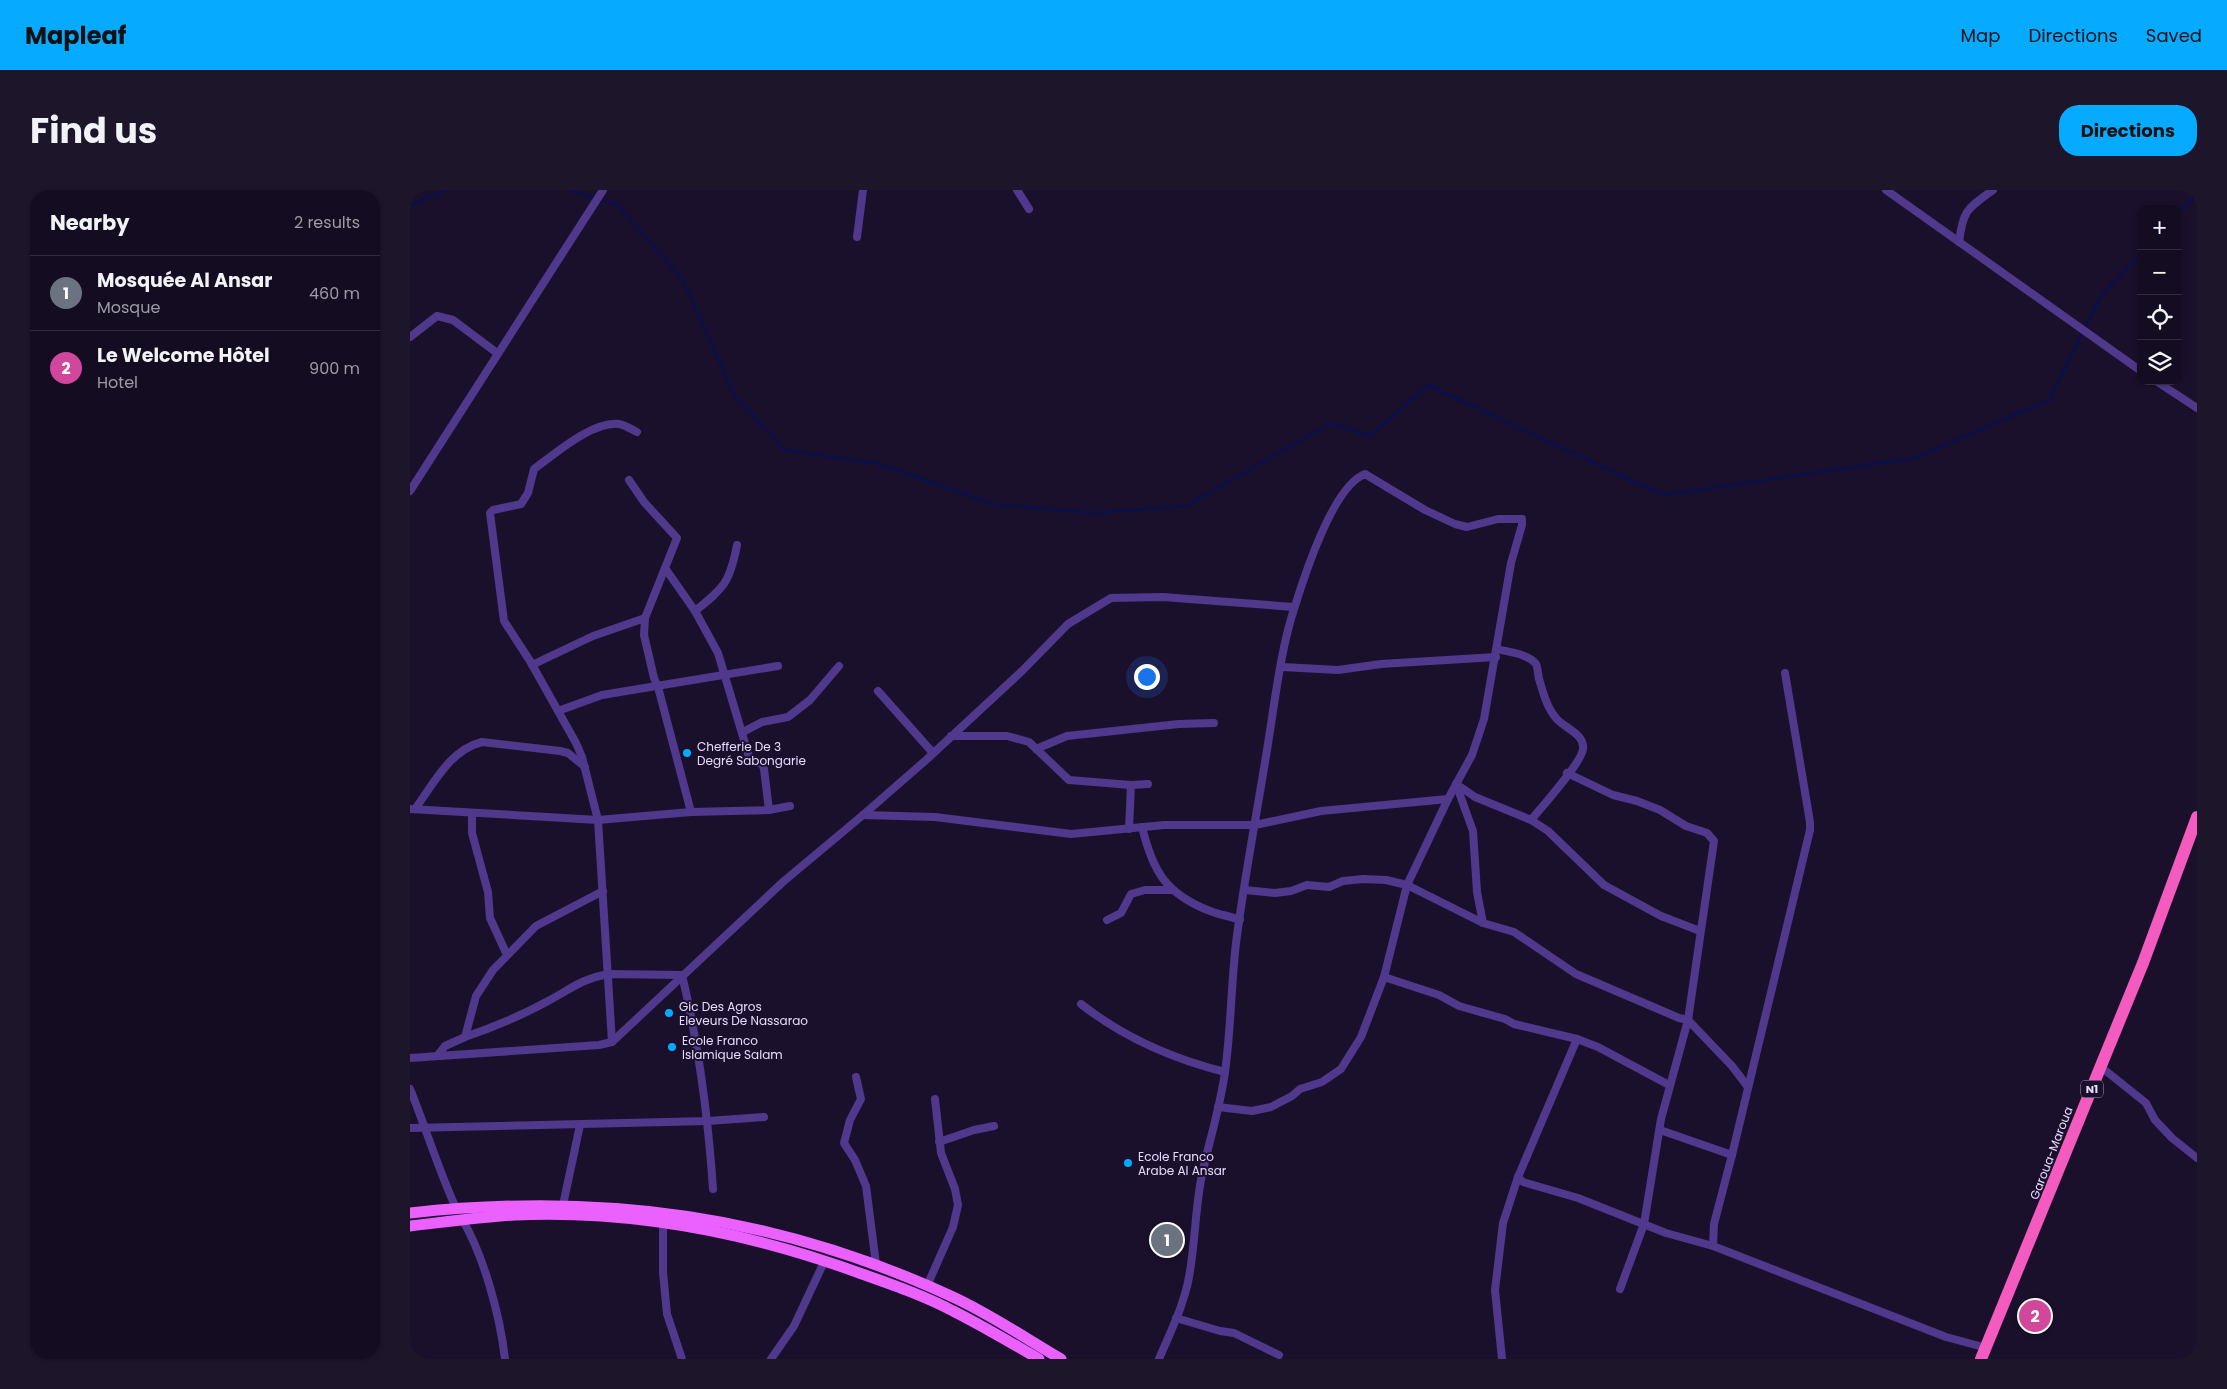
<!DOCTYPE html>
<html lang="en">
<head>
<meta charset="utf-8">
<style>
  :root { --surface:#140c21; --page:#1d152a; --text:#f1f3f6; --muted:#9d9ba5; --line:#332c3f; --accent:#06aaff }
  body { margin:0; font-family:Poppins,sans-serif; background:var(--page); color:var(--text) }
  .controls { position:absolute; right:15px; top:15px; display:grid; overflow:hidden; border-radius:10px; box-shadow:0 1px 4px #0004 }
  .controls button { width:45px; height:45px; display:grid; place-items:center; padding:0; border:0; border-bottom:1px solid var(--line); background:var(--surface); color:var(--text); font:25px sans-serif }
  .you { position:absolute; left:736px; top:486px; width:18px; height:18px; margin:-12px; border:4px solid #fff; border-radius:50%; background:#1a73e8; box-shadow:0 0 0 8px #1a73e833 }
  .badge { display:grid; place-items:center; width:32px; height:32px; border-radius:50%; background:var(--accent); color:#fff; font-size:16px; font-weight:700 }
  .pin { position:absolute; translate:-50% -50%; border:2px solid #fff; box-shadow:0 1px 5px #0006 }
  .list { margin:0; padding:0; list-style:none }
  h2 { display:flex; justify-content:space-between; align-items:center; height:65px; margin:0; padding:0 20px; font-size:21px }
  h2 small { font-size:16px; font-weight:400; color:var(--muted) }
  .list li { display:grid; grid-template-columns:32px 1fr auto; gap:15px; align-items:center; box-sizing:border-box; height:75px; padding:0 20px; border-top:1px solid var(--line) }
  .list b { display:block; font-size:19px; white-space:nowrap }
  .list p { margin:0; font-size:16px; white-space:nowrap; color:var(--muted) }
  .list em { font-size:16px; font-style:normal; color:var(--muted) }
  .icon { flex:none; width:28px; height:28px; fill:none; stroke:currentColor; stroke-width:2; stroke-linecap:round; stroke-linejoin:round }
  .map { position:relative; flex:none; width:1787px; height:1169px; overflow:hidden; border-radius:20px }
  header { display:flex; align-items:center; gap:30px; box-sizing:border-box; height:70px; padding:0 25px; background:var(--accent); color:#111 }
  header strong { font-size:24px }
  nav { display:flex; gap:28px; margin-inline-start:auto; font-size:18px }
  .intro { display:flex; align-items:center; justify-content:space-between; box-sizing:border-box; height:120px; padding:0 30px }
  h1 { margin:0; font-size:35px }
  .button { padding:12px 22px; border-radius:20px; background:var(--accent); color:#111; font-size:18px; font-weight:700 }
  main { display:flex; gap:30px; padding:0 30px }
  aside { flex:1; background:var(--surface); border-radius:20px; box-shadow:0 1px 4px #0004 }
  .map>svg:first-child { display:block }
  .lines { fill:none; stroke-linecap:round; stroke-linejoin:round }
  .stream { stroke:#08104d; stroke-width:2.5 }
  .minor { stroke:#50388d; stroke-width:8 }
  .primary { stroke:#ea61ff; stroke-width:11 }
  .trunk { stroke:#f45bbe; stroke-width:12 }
  .poi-dot { fill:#06aaff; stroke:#1b102c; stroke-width:2 }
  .labels { text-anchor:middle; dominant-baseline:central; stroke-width:4; stroke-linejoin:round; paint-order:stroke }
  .shield { fill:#1b102c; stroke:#aa9dc0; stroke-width:1 }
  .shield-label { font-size:11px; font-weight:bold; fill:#e7daff }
  .poi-label { font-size:12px; fill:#e7daff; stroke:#1b102c; text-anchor:start }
  .street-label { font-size:12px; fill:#e7daff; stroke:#1b102c }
</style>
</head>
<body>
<header>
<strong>Mapleaf</strong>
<nav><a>Map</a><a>Directions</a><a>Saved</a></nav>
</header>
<div class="intro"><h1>Find us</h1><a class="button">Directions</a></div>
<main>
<aside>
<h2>Nearby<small>2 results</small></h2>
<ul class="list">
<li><span class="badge" style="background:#6b7280">1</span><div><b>Mosquée Al Ansar</b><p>Mosque</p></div><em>460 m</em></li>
<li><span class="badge" style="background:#d1479c">2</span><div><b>Le Welcome Hôtel</b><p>Hotel</p></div><em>900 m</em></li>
</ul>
</aside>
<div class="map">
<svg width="1787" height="1169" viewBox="0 0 1787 1169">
  <rect width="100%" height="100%" fill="#1b102c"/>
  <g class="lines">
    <g class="stream">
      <path d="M160 0 208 15 273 90 324 205 375 260 466 273 584 314 684 323 776 316 921 233 960 246 1018 195 1253 305 1504 268 1639 210 1691 106 1731 63"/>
      <path d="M0 15 37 0"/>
      <path d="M1768 23 1787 4"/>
    </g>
    <g class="minor">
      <path d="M607 0 619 19"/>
      <path d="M1476 0 1731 181"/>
      <path d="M447 47 453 0"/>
      <path d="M1549 52C1553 20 1557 19 1583 0"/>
      <path d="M0 147 27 126 43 130 87 163"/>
      <path d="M1746 191 1787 218"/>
      <path d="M219 290 234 312 267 348 235 428 234 445 244 488 248 497 281 622"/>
      <path d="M0 301 193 0"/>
      <path d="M255 378 285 421 308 463 340 570 352 574 354 579 359 620"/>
      <path d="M285 421C314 398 320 392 327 355"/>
      <path d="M1087 459C1098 462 1119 464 1126 474 1128 478 1128 485 1129 489 1133 502 1137 518 1146 528 1154 538 1175 544 1173 559 1172 572 1131 618 1121 630"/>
      <path d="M122 475 183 446 235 428"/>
      <path d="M872 477 928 480 971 474 1086 467"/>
      <path d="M468 501 523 563"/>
      <path d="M148 521 192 505 368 476"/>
      <path d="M333 542 352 532 378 527 400 510 429 476"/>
      <path d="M541 546H597L619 552 659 590 721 595 738 594"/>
      <path d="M626 559 657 546 769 534 804 533"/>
      <path d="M1157 583 1203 605 1227 611 1250 620 1276 636 1297 643 1304 651 1278 830 1251 929 1234 1034 1210 1099"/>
      <path d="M1046 594 1065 607 1121 630 1138 641 1194 695 1251 726 1290 741"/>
      <path d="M1046 594 1063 641 1067 702 1073 733"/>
      <path d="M0 619 188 630 281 622 359 620 380 616"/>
      <path d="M5 619C24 593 40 560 72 552L150 561 158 563 175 577"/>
      <path d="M62 623V643L78 702 80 728 97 765"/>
      <path d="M453 625 525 627 661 644 754 635H845L911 621 1038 609 1062 565 1074 529 1101 373 1112 335V329H1088L1057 337 1045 334 1015 320 955 284C923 296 895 384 885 416 870 460 864 519 856 566 846 628 834 690 826 753 821 796 821 839 815 882 810 919 798 954 791 990 785 1022 785 1055 779 1087 774 1115 760 1143 749 1169"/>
      <path d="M732 637C743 682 756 704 800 721 810 725 820 726 830 730"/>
      <path d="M719 639 721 595"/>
      <path d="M835 700 865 703 881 701 897 695 919 697 933 691 953 689 976 690 997 695 1073 733 1104 742 1166 784 1269 828 1278 830 1322 876 1338 897"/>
      <path d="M697 730 711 723 721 704 735 700H762"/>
      <path d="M974 787 1029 805 1049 816 1095 829 1104 834 1167 849 1188 857 1259 895"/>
      <path d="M671 814C713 847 763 869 815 882"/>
      <path d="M55 847C84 837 111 826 138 811 161 799 171 789 198 784L272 785C289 856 298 926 303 999"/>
      <path d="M202 852 188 630 172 567 166 553 120 471 94 431 80 323 83 320 111 314 118 303 124 279C145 264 182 231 209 234 215 235 221 239 227 242"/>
      <path d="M28 865 35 856 55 847 66 806 83 780 126 736 193 701"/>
      <path d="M0 868 189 855 202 852 374 691 453 625 516 570 612 481 658 434 701 408 753 407 884 417"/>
      <path d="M1691 877 1736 913 1745 930 1762 948 1787 968"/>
      <path d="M446 887 451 909 440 930 434 953 445 970 456 996 466 1074"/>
      <path d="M0 899C16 938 28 979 46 1018"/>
      <path d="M808 917 842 921 861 917 882 906 890 899 912 892 931 879 951 847 974 787 997 695 1038 609"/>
      <path d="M0 938 298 931 354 927"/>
      <path d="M1250 940 1322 965 1304 1034 1303 1056"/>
      <path d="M529 952 564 940 584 936"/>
      <path d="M1322 965 1400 640V632L1375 483"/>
      <path d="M1108 987 1113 992 1168 1008 1256 1043 1303 1056 1536 1147 1577 1158"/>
      <path d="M153 1015 170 935"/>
      <path d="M52 1029C74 1066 90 1126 95 1169"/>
      <path d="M253 1031V1082L257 1124 272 1169"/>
      <path d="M517 1096 543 1037 548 1015 545 999 531 963 525 909"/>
      <path d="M766 1128 810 1141 824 1143 869 1165"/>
      <path d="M361 1169 384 1136 415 1070"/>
      <path d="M1092 1169 1085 1100 1093 1033 1108 987 1167 849"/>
    </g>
    <g class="primary">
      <path d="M0 1023C192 1002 367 1025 543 1107 580 1124 615 1148 651 1169"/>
      <path d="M0 1036C35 1032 70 1027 105 1025 224 1020 341 1043 452 1084 483 1095 515 1106 543 1121 573 1136 601 1153 629 1169"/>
    </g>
    <path class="trunk" d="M1571 1169 1733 773 1787 627"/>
  </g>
  <g class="poi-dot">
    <circle cx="277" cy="563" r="5"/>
    <circle cx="259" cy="823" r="5"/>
    <circle cx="262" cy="857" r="5"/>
    <circle cx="718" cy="973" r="5"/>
  </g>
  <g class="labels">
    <rect class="shield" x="1671" y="890.5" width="22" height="17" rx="4"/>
    <g class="shield-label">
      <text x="1682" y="899">N1</text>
    </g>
    <g class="poi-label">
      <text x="287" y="556">Chefferie De 3<tspan x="287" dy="14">Degré Sabongarie</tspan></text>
      <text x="269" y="816">Gic Des Agros<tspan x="269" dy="14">Eleveurs De Nassarao</tspan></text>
      <text x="272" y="850">Ecole Franco<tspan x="272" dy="14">Islamique Salam</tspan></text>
      <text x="728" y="966">Ecole Franco<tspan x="728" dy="14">Arabe Al Ansar</tspan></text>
    </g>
    <g class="street-label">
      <text transform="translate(1641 963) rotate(-69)">Garoua-Maroua</text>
    </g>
  </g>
</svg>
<div class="controls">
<button>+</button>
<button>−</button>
<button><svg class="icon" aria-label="locate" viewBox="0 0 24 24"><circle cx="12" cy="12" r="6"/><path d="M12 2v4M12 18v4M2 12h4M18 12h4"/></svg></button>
<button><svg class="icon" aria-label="layers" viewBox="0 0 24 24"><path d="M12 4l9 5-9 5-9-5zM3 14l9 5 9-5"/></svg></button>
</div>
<div class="you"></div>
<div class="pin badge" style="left:757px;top:1050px;background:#6b7280">1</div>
<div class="pin badge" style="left:1625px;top:1126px;background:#d1479c">2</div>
</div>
</main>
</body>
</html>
